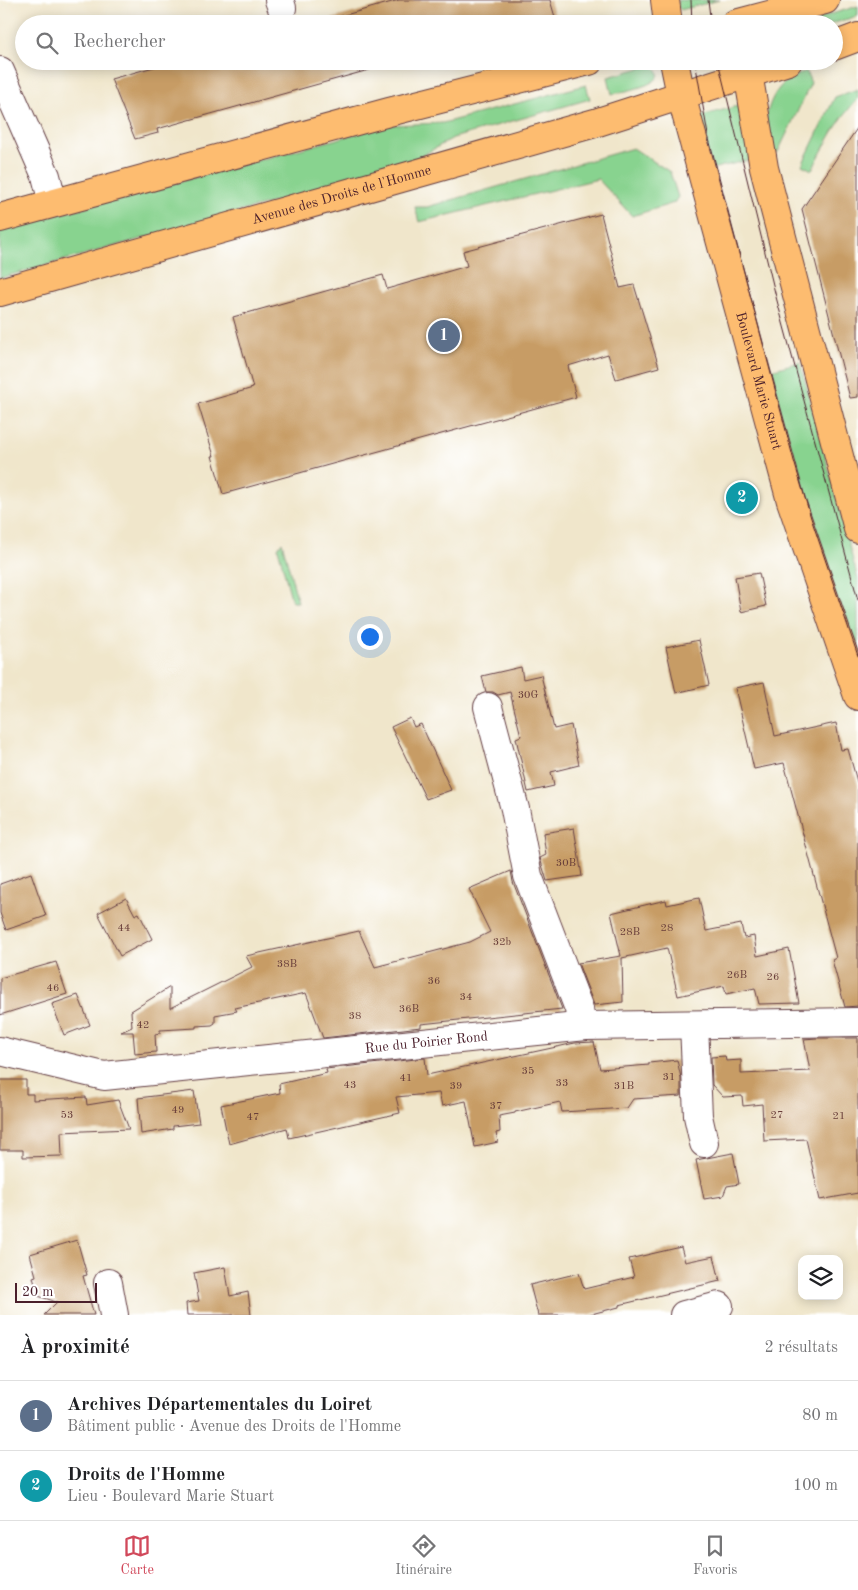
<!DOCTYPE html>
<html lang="fr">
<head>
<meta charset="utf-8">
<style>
  :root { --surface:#fff; --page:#f6f6f6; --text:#202124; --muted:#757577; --line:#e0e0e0; --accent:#d1495b }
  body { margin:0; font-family:"Old Standard TT",serif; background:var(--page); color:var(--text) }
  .controls { position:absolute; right:15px; bottom:15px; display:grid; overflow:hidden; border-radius:10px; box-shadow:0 2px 12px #0003 }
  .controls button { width:45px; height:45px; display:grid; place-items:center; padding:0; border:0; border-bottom:1px solid var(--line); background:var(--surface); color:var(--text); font:25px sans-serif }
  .scale { position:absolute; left:15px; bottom:12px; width:82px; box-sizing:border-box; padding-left:5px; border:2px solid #4a1f2b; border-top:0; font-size:14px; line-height:18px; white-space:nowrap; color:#4a1f2b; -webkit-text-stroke:4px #fff; paint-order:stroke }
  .you { position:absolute; left:369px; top:636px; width:18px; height:18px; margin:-12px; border:4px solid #fff; border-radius:50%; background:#1a73e8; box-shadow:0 0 0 8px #1a73e833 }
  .badge { display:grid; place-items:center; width:32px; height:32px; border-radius:50%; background:var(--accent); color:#fff; font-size:16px; font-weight:700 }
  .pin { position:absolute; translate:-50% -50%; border:2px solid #fff; box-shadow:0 1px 5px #0006 }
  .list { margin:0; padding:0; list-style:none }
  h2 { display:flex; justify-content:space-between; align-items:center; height:65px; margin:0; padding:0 20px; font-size:21px }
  h2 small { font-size:16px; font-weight:400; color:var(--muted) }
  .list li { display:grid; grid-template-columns:32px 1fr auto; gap:15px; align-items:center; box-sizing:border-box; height:70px; padding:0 20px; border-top:1px solid var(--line) }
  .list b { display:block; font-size:19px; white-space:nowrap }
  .list p { margin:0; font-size:16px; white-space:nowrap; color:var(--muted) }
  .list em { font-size:16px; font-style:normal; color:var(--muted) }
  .icon { flex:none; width:28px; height:28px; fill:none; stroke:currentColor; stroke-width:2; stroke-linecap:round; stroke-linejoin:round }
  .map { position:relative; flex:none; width:858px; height:1315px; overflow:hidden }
  .search { position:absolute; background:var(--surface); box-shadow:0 2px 12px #0003; left:15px; right:15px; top:15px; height:55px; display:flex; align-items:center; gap:12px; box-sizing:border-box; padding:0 18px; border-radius:28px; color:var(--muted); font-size:19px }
  .sheet { height:205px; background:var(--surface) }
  nav { display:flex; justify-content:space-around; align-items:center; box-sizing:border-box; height:70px; border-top:1px solid var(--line); background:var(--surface); font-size:14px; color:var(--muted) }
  nav a { display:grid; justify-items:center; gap:2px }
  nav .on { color:var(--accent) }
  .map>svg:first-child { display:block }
  .green { fill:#88d38f; stroke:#69795d }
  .building { fill:#c79c65 }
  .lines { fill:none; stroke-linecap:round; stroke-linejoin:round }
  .minor-casing { stroke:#633d43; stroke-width:30 }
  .major-casing { stroke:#633d43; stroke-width:30 }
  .minor { stroke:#fff; stroke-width:28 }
  .major { stroke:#fdbc70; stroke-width:28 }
  .tram { stroke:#4a1f2b; stroke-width:1 }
  .labels { text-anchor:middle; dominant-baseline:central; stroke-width:4.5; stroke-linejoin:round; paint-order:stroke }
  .number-label { font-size:11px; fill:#693e3a }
  .street-label { font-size:14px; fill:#4a1f2b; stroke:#fff }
</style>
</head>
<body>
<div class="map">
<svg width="858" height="1315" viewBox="0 0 858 1315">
  <rect width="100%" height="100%" fill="#fff"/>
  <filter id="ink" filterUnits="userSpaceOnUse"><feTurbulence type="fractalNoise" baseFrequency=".02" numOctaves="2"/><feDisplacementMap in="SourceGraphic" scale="10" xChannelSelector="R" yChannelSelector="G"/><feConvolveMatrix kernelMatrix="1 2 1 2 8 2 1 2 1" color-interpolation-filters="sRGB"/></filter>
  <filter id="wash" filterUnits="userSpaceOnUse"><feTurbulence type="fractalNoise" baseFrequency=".0096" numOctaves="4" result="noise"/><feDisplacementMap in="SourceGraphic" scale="20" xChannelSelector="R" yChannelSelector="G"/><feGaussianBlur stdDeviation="1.12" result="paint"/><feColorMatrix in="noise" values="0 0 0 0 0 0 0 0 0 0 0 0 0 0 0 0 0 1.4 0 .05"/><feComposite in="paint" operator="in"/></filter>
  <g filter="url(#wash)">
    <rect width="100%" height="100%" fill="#f0e6cb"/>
    <g class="green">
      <path d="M678 0H719L681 10 678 7Z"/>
      <path d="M858 6V16L831 24H816L815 19Z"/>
      <path d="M651 65C679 82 622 92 612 94L608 77Z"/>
      <path d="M806 71 811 83 778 152 767 156C763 130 764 101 785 82 791 77 800 75 806 71Z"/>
      <path d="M586 85 590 99 453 138 404 166 0 278V230L389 125 443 123Z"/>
      <path d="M858 89V99C838 119 825 145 812 170L802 165 835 97Z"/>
      <path d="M737 106 740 107 754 159 711 169 698 117Z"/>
      <path d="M633 148 670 172 678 197 674 203 632 216 598 179 419 222 415 207H427Z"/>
      <path d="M800 362 858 579V677L763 372Z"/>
      <path d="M282 542 298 602H292L278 548Z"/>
    </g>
    <g id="blocks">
      <g class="building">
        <path d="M399 0H550L557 24H313Z"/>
        <path d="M175 61H401L157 129 158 133 135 139 111 79Z"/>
        <path d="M858 127V397L850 398 802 209Z"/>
        <path d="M601 214 620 288 634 285 659 367 616 379 608 354 568 366 576 397 223 494 212 456H214L198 404 253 388 233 317 383 275 387 289 467 266 463 251Z"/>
        <path d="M759 573 766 606 741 612 735 577Z"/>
        <path d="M699 640 709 685 676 693 666 647Z"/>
        <path d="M521 667 523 679 541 675 554 729 571 725 579 765 551 772 554 786 528 792 516 738 521 736 510 692 498 695 493 692H486L482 676Z"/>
        <path d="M764 682 775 736 836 723 841 750 848 749 858 785V1006L845 1007 832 960 836 958 784 763 754 769 735 688Z"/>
        <path d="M410 718 414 727 421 724 451 790 426 799 391 727Z"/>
        <path d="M574 828 582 876 547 881 540 858 546 855 543 833Z"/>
        <path d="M511 871 513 882 562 1009 421 1024V1027L323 1038 306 993 235 1008 237 1011 215 1015V1023L212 1025 196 1026V1028L160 1030V1033L155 1034 156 1052 135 1054 133 1032H121L132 1027 131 1011 170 987V1008L252 967 246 956 359 931 375 967 470 942 490 932 469 889Z"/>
        <path d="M31 873 46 916 6 930 0 913V884Z"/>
        <path d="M126 898 135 915 139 913 152 939 120 956 98 913Z"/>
        <path d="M699 898 706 931 741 924 744 938 754 936 757 956 789 949 799 1003 759 1004 755 988 726 994 724 986 678 996 667 948 622 958 623 1002 594 1005 578 963 621 956 611 913 666 900 667 905Z"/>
        <path d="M56 962 67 994 0 1015V978Z"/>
        <path d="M78 995 90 1025 64 1035 52 1004Z"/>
        <path d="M816 1038H858V1193L820 1200 806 1139 764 1141 762 1104 743 1106 742 1096 723 1097 712 1085 711 1057 725 1056 726 1061 741 1060V1074L810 1071 804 1039Z"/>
        <path d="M594 1042 600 1069 649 1065V1063L677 1060 681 1078V1096L633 1099 627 1108 562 1112 560 1102 515 1112V1113L499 1116 500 1132 496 1133 498 1142 475 1147 466 1101 442 1106 439 1093 396 1097 400 1113 289 1138 287 1128 229 1144 221 1105 280 1093 279 1084 327 1073 326 1069 425 1058 427 1075 575 1043Z"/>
        <path d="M0 1080H26V1094H33V1100L86 1097 87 1105 118 1100 129 1129 61 1132 62 1156 23 1157V1150H0Z"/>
        <path d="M194 1091 199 1123 173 1126V1129L141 1134 138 1098Z"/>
        <path d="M733 1153 739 1184 727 1186 723 1196 704 1199 696 1160Z"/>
        <path d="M77 1240 87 1275 83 1276 94 1315H44L57 1302 38 1296 33 1277 36 1276 30 1254Z"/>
        <path d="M681 1247 685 1262 714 1256 720 1281 619 1305V1307L587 1315H538L530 1285 579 1273 584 1289 634 1277 629 1259Z"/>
        <path d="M225 1267 230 1296 248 1292 251 1315H187L186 1303 199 1301 194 1273Z"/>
      </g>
    </g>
  </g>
  <g filter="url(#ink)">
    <use href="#blocks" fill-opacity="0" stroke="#633d43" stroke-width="1"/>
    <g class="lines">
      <g class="minor-casing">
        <g id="minor">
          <path d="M279 0 282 8"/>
          <path d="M0 71 46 176 53 203"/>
          <path d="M488 707 515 809 528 876 579 1009 581 1026"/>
          <path d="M694 1025 698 1116 704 1143"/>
          <path id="s1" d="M0 1051 104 1076 586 1026 858 1022"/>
          <path d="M108 1283 114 1315"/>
          <path d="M684 1315 719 1306"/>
        </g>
      </g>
      <g class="major-casing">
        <g id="major">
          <path d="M665 0 668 24"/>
          <path d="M735 24 825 0"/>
          <path d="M834 46 858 37"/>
          <path id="s2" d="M674 61 681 95 791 501 858 696"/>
          <path d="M746 61 764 168 858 529"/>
          <path d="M0 218 389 112 589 61"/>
          <path id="s3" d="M0 292 595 123 788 61"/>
        </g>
      </g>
      <use href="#minor" class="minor"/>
      <use href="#major" class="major"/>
      <g class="tram">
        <path d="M691 0 692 24"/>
        <path d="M708 0 711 24"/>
        <path d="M695 61 708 135 794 461 811 518 858 656"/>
        <path d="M718 61 776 297 858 600"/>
      </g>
    </g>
  </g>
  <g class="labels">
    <g class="number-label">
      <text x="528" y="695">30G</text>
      <text x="566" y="863">30B</text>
      <text x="124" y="928">44</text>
      <text x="667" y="928">28</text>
      <text x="630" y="932">28B</text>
      <text x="502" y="942">32b</text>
      <text x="287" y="964">38B</text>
      <text x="737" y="975">26B</text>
      <text x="773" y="977">26</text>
      <text x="434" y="981">36</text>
      <text x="53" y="988">46</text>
      <text x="466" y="997">34</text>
      <text x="409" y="1009">36B</text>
      <text x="355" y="1016">38</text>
      <text x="143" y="1025">42</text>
      <text x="528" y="1071">35</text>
      <text x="669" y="1077">31</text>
      <text x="406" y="1078">41</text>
      <text x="562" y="1083">33</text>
      <text x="350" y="1085">43</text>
      <text x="456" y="1086">39</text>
      <text x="624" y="1086">31B</text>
      <text x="496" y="1106">37</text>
      <text x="178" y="1110">49</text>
      <text x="67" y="1115">53</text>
      <text x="777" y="1115">27</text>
      <text x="839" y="1116">21</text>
      <text x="253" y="1117">47</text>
    </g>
    <g class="street-label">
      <text stroke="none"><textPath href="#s3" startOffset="355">Avenue des Droits de l'Homme</textPath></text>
      <text stroke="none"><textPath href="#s2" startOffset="331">Boulevard Marie Stuart</textPath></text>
      <text stroke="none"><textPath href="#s1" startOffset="431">Rue du Poirier Rond</textPath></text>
    </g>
  </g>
</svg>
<div class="controls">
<button><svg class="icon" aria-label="layers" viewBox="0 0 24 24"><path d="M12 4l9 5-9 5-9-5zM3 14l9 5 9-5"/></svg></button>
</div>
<div class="scale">20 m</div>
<div class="you"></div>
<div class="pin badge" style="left:444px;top:336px;background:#5c6f8a">1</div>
<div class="pin badge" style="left:742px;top:498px;background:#0f9aa8">2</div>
<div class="search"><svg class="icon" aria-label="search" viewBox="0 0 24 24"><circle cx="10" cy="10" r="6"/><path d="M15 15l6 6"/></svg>Rechercher</div>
</div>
<section class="sheet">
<h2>À proximité<small>2 résultats</small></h2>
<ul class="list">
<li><span class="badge" style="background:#5c6f8a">1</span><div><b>Archives Départementales du Loiret</b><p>Bâtiment public · Avenue des Droits de l'Homme</p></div><em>80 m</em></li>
<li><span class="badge" style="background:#0f9aa8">2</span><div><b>Droits de l'Homme</b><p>Lieu · Boulevard Marie Stuart</p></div><em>100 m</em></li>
</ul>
</section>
<nav>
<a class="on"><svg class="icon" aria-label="map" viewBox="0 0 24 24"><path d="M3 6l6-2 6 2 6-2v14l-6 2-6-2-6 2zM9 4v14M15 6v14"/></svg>Carte</a>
<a><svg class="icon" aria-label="directions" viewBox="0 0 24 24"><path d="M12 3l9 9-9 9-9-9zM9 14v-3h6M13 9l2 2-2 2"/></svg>Itinéraire</a>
<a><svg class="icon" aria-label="saved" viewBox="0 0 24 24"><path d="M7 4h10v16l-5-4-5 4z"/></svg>Favoris</a>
</nav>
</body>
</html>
